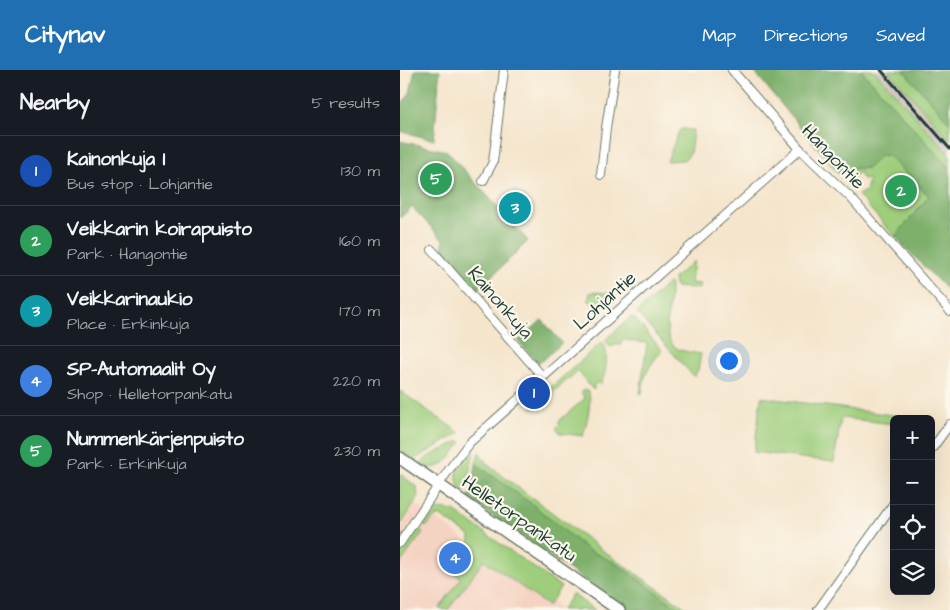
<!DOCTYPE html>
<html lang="en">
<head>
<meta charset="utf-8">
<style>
  :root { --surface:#171b24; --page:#242831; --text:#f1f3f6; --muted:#9ea1a6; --line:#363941; --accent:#1f6fb2 }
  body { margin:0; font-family:"Architects Daughter",sans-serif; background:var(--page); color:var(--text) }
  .controls { position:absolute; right:15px; bottom:15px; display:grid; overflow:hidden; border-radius:8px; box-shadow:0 5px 20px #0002 }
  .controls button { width:45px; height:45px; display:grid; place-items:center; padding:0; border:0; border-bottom:1px solid var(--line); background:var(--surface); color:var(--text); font:25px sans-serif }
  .you { position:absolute; left:328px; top:290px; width:18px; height:18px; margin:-12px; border:4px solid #fff; border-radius:50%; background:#1a73e8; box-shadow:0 0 0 8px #1a73e833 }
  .badge { display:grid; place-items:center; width:32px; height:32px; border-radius:50%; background:var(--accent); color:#fff; font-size:16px; font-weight:700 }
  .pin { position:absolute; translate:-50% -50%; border:2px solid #fff; box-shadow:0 1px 5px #0006 }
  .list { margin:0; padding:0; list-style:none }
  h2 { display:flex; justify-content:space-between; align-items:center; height:65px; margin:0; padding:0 20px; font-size:21px }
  h2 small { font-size:16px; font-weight:400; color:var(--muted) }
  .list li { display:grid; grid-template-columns:32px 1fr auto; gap:15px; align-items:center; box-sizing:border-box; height:70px; padding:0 20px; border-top:1px solid var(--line) }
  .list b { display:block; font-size:19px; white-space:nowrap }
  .list p { margin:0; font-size:16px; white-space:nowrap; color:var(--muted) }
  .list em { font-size:16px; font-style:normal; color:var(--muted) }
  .icon { flex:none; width:28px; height:28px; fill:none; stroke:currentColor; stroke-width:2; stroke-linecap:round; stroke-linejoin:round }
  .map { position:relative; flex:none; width:550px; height:540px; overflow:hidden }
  header { display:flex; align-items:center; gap:30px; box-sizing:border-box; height:70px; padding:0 25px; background:var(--accent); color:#fff }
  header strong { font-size:24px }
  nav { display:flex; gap:28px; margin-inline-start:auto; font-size:18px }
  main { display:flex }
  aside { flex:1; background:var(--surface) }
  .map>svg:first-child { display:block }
  .built { fill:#f5d3c2 }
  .industrial { fill:#d1c0bd }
  .green { fill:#9ecd7c; stroke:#5e8558 }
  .forest { fill:#7eb06c; stroke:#4e7650 }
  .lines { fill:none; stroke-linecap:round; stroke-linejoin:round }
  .street-casing { stroke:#6a7869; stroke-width:10 }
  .secondary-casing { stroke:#6a7869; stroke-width:14 }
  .street { stroke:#fff; stroke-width:8 }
  .secondary { stroke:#fff; stroke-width:11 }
  .rail { stroke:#1f3d34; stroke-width:3 }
  .labels { text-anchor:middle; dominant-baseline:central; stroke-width:4.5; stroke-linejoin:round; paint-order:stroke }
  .street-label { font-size:19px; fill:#1f3d34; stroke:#fbf7ec }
</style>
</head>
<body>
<header>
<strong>Citynav</strong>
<nav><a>Map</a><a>Directions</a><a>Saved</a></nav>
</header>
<main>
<aside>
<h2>Nearby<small>5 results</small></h2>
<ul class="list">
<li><span class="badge" style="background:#1a4fb4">1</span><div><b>Kainonkuja I</b><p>Bus stop · Lohjantie</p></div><em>130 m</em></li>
<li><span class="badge" style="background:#2e9e5b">2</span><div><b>Veikkarin koirapuisto</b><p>Park · Hangontie</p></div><em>160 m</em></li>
<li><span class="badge" style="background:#0f9aa8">3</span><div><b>Veikkarinaukio</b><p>Place · Erkinkuja</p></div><em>170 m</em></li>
<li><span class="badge" style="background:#3f7fe0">4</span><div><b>SP-Automaalit Oy</b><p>Shop · Helletorpankatu</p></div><em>220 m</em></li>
<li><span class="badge" style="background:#2e9e5b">5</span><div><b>Nummenkärjenpuisto</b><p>Park · Erkinkuja</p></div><em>230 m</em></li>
</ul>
</aside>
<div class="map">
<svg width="550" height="540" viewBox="0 0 550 540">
  <rect width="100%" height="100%" fill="#fbf7ec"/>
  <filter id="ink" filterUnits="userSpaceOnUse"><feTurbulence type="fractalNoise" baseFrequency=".02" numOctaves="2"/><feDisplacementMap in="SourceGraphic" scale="10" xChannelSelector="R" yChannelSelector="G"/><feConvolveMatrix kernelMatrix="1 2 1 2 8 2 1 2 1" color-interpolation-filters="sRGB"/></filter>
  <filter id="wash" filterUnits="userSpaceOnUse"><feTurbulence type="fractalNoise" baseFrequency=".0096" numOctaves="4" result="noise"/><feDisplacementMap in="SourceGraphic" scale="20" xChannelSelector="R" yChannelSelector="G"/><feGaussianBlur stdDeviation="1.12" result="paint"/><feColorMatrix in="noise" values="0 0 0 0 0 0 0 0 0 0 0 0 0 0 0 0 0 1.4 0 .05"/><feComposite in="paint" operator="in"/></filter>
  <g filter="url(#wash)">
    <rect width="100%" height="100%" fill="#f5e5cc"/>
    <path class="built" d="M0 422 135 521 163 540H0Z"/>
    <path class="industrial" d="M474 0H488L550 70V85Z"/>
    <g class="green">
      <path d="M461 0H474L550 85V99Z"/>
      <path d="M488 0H503L550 53V70Z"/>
      <path d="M281 59 293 60 290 84 284 90 267 91 279 61Z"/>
      <path d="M486 84 529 126 495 167 458 125 467 120V113L469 111 468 109 465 110 461 107 459 102 454 106 452 110 456 119 454 120 438 103 444 99 468 98 480 86Z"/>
      <path d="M294 191 291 213 300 214V219L275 217 274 208Z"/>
      <path d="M269 212C274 233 257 267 278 279 285 282 294 283 301 284L298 300 294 307 237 243Z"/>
      <path d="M194 222 209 223 214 227 199 241 188 230 190 223Z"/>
      <path d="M231 247 235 249 262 280C249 297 244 302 242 324L240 323 247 273 222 270 221 275H216L210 277 205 270Z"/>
      <path d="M202 272C210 280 206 306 200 315L198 312 193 316 195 319H192L178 301 133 339 131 335Z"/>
      <path d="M183 320 188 321C193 328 186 356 183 366L160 363 156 358 160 354 158 352 185 328 181 323Z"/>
      <path d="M0 321 60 363 13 390 0 380Z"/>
      <path d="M361 327 521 349H494V354L441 348 434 392 354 382Z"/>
      <path d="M59 371 62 372C50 386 41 406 20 394L28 387Z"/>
      <path d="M72 379 74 381 68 414 63 424C51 408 58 391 72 379Z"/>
      <path d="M79 382 88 395 213 488 289 540H281L215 493 188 480 76 394Z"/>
      <path d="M0 404 17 417 18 428 2 453 0 452Z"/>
      <path d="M33 436 39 439 54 441 161 517 148 536 84 490 48 540 39 539 61 508 53 502 69 479 70 466 39 445 34 448 26 457 20 452Z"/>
      <path d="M16 458 23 462 0 494V481Z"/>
      <path d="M172 524 195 540H162Z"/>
    </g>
    <g class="forest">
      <path d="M15 0H40L34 70 0 61V37L10 23Z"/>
      <path d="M353 0H461L550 99V223L495 167 529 126 487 85 480 86 468 98 444 99 438 103Z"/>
      <path d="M503 0H550V53Z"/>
      <path d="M0 71 47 81 128 171 75 223 43 187V170L12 137 0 148Z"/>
      <path d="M142 250 162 273 141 292 136 291 118 271Z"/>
      <path d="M76 394 132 434 188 480 215 493 281 540H228L68 429 73 415Z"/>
    </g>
  </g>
  <g filter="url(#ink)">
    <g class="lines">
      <g class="street-casing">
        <g id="street">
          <path d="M332 0 400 79 451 128 550 241"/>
          <path d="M201 105 206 58 215 0"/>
          <path d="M83 111 93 92 104 0"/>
          <path d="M32 180 143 307"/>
          <path d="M531 380 550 354"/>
          <path d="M0 473 48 401 69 373 400 79"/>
          <path d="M418 540 494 433"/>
        </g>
      </g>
      <g class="secondary-casing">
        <path id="secondary" d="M0 388 219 540"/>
      </g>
      <use href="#street" class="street"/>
      <use href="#secondary" class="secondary"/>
      <path class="rail" d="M481 0 550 79"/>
    </g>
  </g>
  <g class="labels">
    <g class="street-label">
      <text transform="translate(433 87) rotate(46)">Hangontie</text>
      <text transform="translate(205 231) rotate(-42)">Lohjantie</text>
      <text transform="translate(100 233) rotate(49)">Kainonkuja</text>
      <text transform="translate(119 449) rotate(35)">Helletorpankatu</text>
    </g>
  </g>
</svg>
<div class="controls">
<button>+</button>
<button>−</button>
<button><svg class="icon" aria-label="locate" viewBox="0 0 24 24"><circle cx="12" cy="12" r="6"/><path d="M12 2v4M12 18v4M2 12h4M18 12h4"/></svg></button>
<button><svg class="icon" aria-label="layers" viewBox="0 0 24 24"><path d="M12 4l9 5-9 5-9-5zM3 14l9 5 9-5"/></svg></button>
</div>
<div class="you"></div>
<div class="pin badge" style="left:134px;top:323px;background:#1a4fb4">1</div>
<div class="pin badge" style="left:501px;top:121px;background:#2e9e5b">2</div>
<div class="pin badge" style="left:115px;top:138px;background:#0f9aa8">3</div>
<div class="pin badge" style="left:55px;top:488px;background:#3f7fe0">4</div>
<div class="pin badge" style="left:36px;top:109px;background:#2e9e5b">5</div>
</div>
</main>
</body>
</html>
